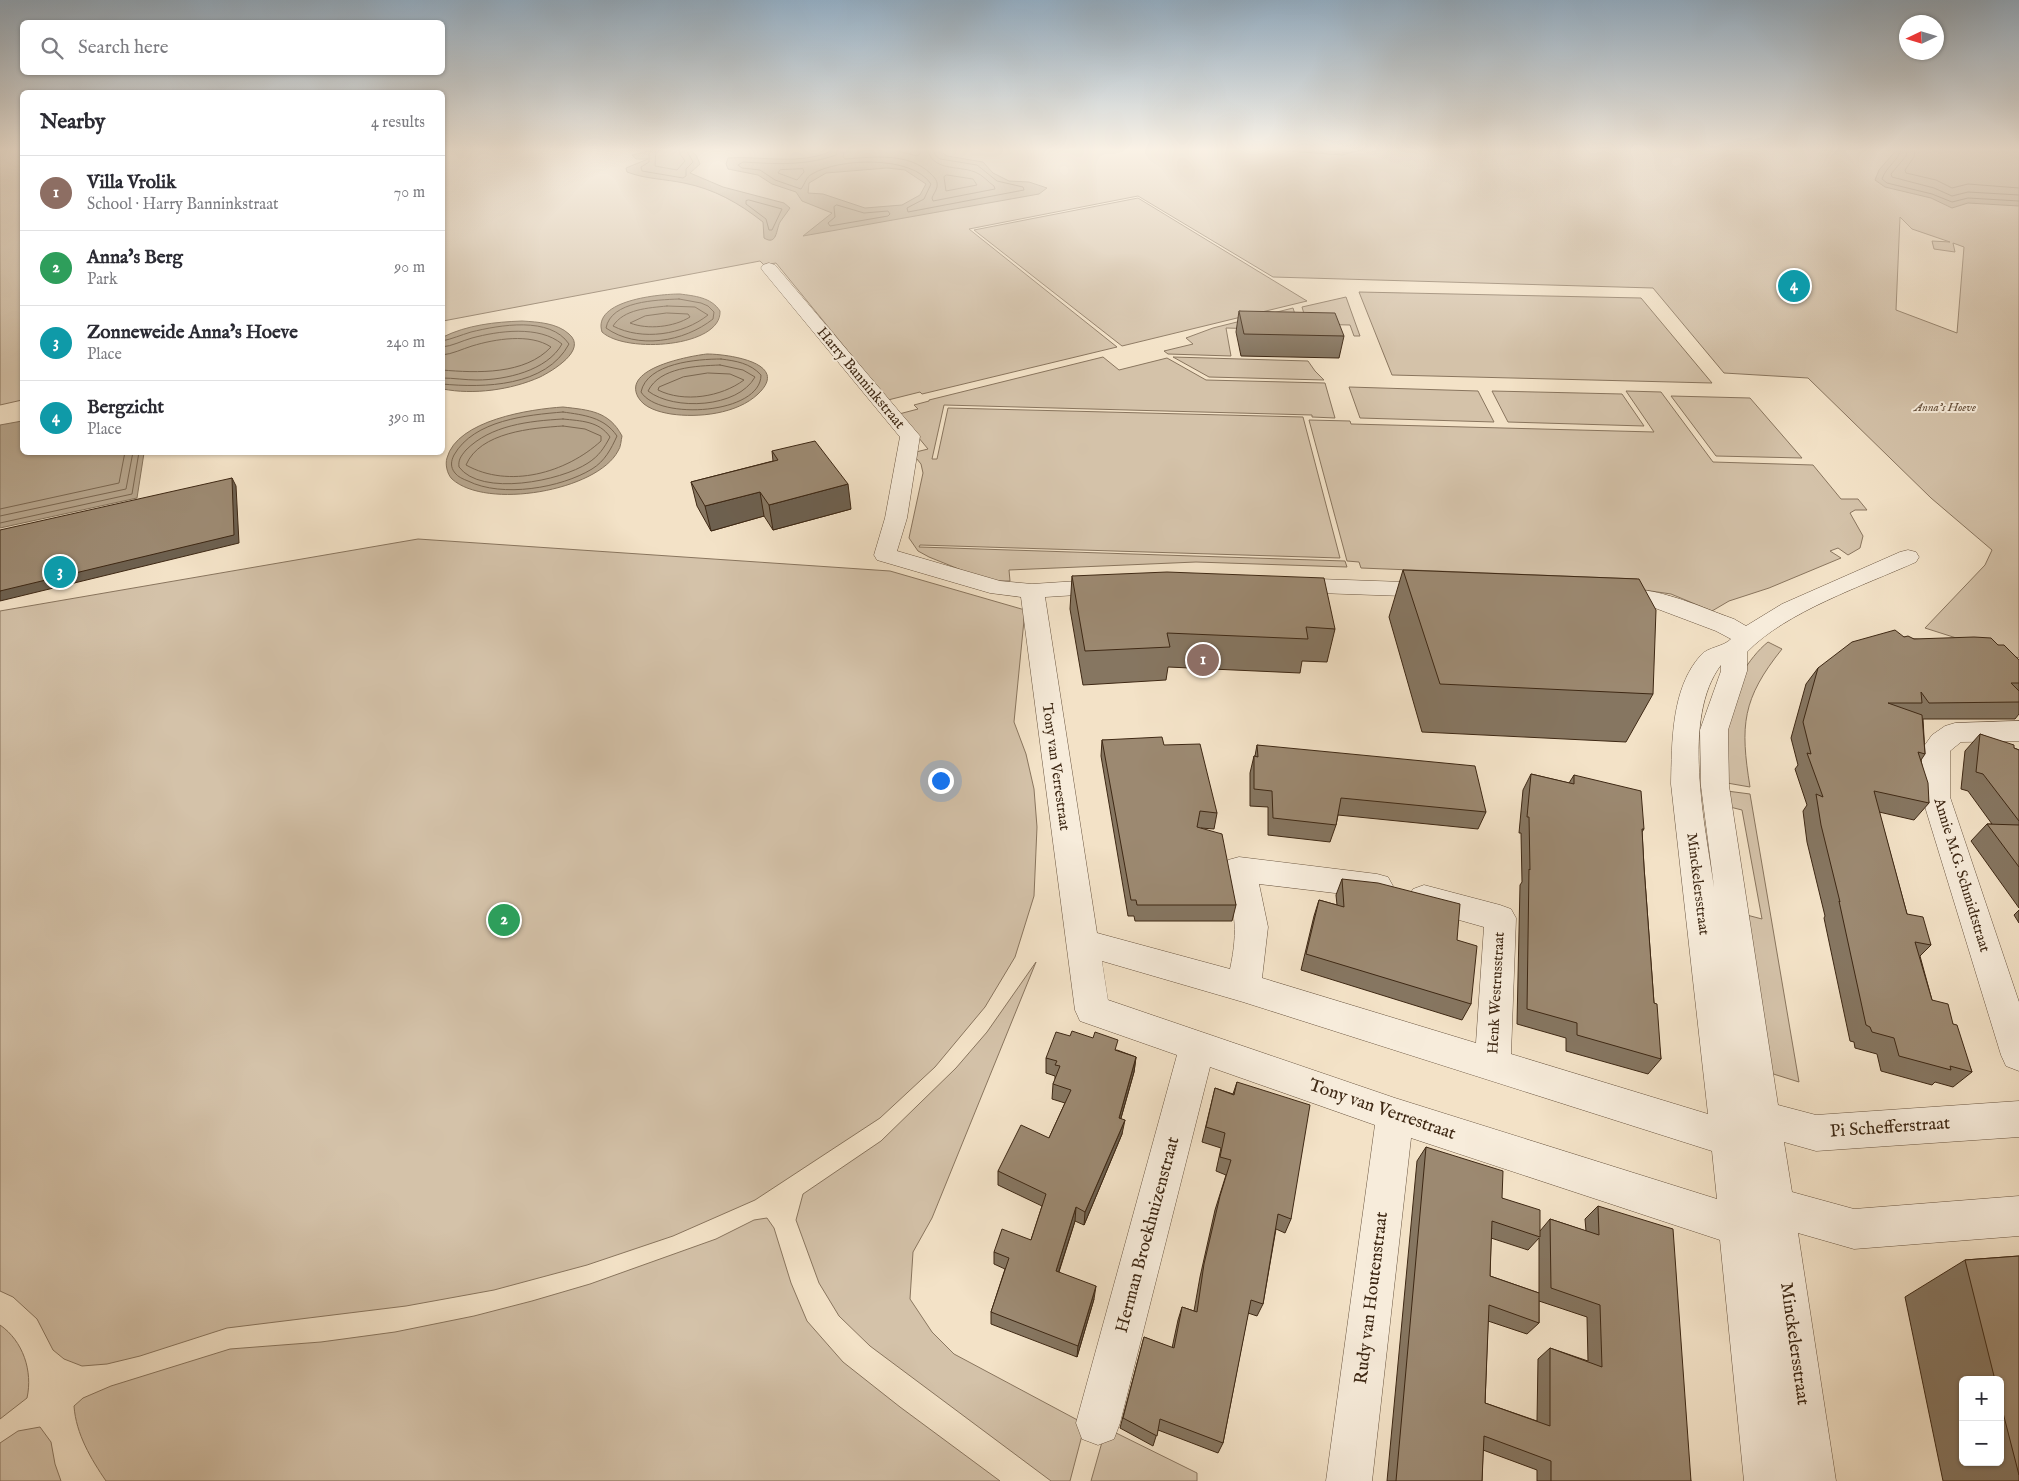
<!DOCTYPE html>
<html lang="en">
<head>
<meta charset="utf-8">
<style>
  :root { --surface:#fff; --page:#f7f7f7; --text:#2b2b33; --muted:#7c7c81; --line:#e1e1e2; --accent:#b45309 }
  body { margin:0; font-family:"IM FELL English",serif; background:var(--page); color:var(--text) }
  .controls { position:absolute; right:15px; bottom:15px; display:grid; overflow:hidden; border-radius:8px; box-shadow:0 1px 4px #0004 }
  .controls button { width:45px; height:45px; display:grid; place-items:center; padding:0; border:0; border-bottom:1px solid var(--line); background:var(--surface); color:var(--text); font:25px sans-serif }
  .compass { position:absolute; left:1899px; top:15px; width:45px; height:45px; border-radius:50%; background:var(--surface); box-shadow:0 1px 4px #0004; rotate:266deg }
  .you { position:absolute; left:940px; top:780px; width:18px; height:18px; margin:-12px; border:4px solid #fff; border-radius:50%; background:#1a73e8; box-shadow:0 0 0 8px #1a73e833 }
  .badge { display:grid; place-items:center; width:32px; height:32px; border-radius:50%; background:var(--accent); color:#fff; font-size:16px; font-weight:700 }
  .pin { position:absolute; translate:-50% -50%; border:2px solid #fff; box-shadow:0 1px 5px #0006 }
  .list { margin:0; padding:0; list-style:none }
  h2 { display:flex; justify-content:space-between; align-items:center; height:65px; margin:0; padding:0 20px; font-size:21px }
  h2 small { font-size:16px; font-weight:400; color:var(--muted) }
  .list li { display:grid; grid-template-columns:32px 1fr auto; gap:15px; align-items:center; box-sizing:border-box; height:75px; padding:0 20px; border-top:1px solid var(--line) }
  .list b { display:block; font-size:19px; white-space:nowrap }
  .list p { margin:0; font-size:16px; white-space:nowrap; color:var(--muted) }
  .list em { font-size:16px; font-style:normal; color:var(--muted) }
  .icon { flex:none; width:28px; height:28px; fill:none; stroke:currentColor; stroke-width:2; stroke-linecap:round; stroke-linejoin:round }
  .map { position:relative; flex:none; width:2019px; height:1481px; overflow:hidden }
  .search { position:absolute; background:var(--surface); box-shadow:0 1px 4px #0004; left:20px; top:20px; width:425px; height:55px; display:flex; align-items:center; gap:12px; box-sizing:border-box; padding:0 18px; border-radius:8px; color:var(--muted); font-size:19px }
  .panel { position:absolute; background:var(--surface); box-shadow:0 1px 4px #0004; left:20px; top:90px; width:425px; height:365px; border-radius:8px }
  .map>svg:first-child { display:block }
  .green { fill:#d4c2a9; stroke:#89755e; fill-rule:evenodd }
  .water { fill:#b5a38a; stroke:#85725b; fill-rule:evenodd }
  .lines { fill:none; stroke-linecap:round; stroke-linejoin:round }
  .shore { stroke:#7a664f; stroke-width:1 }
  .street-casing { stroke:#6b5641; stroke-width:1 }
  .street { fill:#f7ecdb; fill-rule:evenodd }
  .wall { fill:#867661; stroke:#3e2814; fill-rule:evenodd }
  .shaded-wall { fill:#6d604f; stroke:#3e2814 }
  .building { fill:#9c8971; stroke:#3e2814 }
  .labels { text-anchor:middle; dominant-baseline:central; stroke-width:4; stroke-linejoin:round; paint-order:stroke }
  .far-park-label { font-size:12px; font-style:italic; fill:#644e39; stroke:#f7ecdb }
  .street-label { font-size:15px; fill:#3e2814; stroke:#f7ecdb }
  .near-street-label { font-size:18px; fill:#3e2814; stroke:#f7ecdb }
</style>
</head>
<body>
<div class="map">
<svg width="2019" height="1481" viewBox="0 0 2019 1481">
  <rect width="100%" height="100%" fill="#f3e2c7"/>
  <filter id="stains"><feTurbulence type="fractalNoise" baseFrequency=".004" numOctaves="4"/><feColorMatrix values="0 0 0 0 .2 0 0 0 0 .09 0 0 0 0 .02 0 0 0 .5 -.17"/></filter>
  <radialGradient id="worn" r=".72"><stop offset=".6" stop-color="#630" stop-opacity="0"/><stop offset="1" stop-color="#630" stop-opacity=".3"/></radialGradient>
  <g class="green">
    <path d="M0 148H22V400L0 405Z"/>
    <path d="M442 148H2019V658L1925 628 1985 565 1992 550 1931 498 1808 378 1724 373 1653 288 1273 277 1138 196 969 229 1117 347 922 394 920 392 888 400 776 263 764 265 760 261 443 321ZM1900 217 1912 229 1950 242 1932 241 1934 249 1955 252 1953 243 1964 247 1957 333 1896 310Z"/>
    <path d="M1138 198 1307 301 1122 346 974 230Z"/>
    <path d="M1359 292 1641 298 1712 383 1392 375Z"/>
    <path d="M1346 297 1360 336H1354L1350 325 1307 324 1302 307Z"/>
    <path d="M1293 308 1300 330 1226 328 1231 356 1168 354 1164 351 1193 344 1186 338 1213 328Z"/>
    <path d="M1103 357 1119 370 1167 358 1206 380 1325 383 1335 418 1312 417V415L944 405 932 459H937L948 408 1303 417 1340 558 920 545 919 547 1345 561 1347 567 1196 562 1009 570 1010 581H994L981 578 929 557 918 551 909 538 923 473 921 464 912 453 928 449 899 414 918 409 914 405 929 401V400Z"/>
    <path d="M1173 357 1308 361 1315 371 1324 380 1209 377Z"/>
    <path d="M1349 387 1478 391 1494 422 1360 418Z"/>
    <path d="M1492 391 1622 394 1644 426 1508 422Z"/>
    <path d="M1626 391 1661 392 1713 462 1813 465 1841 499H1858L1867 510H1855L1850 513 1863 536 1860 548 1848 555 1838 548 1830 551 1841 558 1769 588 1729 601 1712 611 1671 594 1644 590 1637 579 1361 568 1359 562 1347 561 1309 420 1350 421 1351 424 1654 432Z"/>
    <path d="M1671 396 1750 398 1802 458 1716 456Z"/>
    <path d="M418 539 890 571 1025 610 1014 722 1026 754 1034 789 1037 827 1034 896 1015 957 985 1007 935 1067 880 1118 755 1200 673 1236 587 1265 494 1290 406 1306 227 1328 140 1356 107 1364 82 1366 64 1359 53 1350 37 1319 13 1297 0 1291V611Z"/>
    <path d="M1768 642 1782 649C1742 699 1740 725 1750 787L1727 783C1726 767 1722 728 1725 714 1731 689 1748 658 1768 642Z"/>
    <path d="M1727 791 1750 794 1799 1082 1767 1072 1743 914 1762 919 1742 810 1726 806Z"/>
    <path d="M1036 962 932 1218 913 1252 910 1299 932 1332 954 1354 1085 1424 1070 1481H1051L870 1346 839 1316 819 1283 796 1220 803 1194 881 1141 956 1068 987 1032Z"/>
    <path d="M767 1218 774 1228 791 1283 807 1321 843 1362 900 1407 1000 1481H106C91 1459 76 1434 74 1406L83 1398 111 1386 230 1349 321 1342 395 1332 474 1316 532 1301 590 1284 716 1239 754 1220Z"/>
    <path d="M0 1325C23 1341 33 1371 27 1398L0 1419Z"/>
    <path d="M40 1427 51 1442 55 1464 61 1481H0V1443L18 1431Z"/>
    <path d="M1106 1428 1197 1473V1481H1091Z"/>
  </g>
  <g class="water">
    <path d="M642 148H688L696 155 700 164 690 173 723 187 784 203 790 208C787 213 783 217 780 222 776 230 777 246 764 238L763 222C739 203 714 189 684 183 665 179 645 179 627 172L626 168 648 159H636L632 155 646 152Z"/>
    <path d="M839 148H936L947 156 983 162 993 173 1009 181 1029 182 1047 188 1039 194 803 236 832 213 802 201 796 192 772 184 758 175 728 169 726 164 728 158C757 156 789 163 817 156 825 154 832 151 839 148ZM887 168 905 170 926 184 920 195 902 205 865 208 823 194 808 193 809 183 826 173Z"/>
    <path d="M1274 148H1369L1342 155 1276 150Z"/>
    <path d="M1898 148H2019V206L1968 203 1952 208 1931 198 1885 187 1875 180 1879 170Z"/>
    <path d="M680 294C694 296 711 297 720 311 722 347 626 354 602 332 592 300 660 294 680 294Z"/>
    <path d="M522 321C538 322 557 323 569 334 588 350 552 371 540 377 511 390 473 395 443 389V337C467 325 495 322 522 321Z"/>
    <path d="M707 354C725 354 792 362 758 394 737 414 698 418 671 414 659 412 644 408 638 397 622 368 690 356 707 354Z"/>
    <path d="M563 407C589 410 609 411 622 436 621 440 621 447 618 451 597 491 486 510 452 479 447 474 445 464 447 458 457 420 531 409 563 407Z"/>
    <path d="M22 421V452L144 453 137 498 0 528V425Z"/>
  </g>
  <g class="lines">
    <g class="shore">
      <path d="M649 148V162L641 167 642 171 683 178 686 176V169L693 162 685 148"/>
      <path d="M656 148 655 166 677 170 685 161 680 154 679 148"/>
      <path d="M838 148 836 155C805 166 775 164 743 162L738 165 742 168 760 170 775 180 801 189C805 184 806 177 812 174 839 158 912 155 931 184L924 199 907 208 908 212 1024 190 1023 187 997 181 977 165 940 159 935 155 933 148"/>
      <path d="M845 148 843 157 845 159C873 157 909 152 931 174 935 178 938 181 937 187 936 191 933 195 932 198L933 201 995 189 994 186C988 182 983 175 975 172 957 165 932 172 927 148"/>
      <path d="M852 148 855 151 894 150 917 156 920 154V148"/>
      <path d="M1902 148C1898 161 1886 167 1882 179L1887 183 1932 194 1952 202 1968 198 2019 201"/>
      <path d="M1908 148 1906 156 1891 174 1892 177 1934 188 1952 196 1968 192 2019 195"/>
      <path d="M1915 148 1914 157 1905 170 1906 173 1936 180 1952 188 1968 184 2019 188"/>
      <path d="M803 169 804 172 797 180 778 173 780 170Z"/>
      <path d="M947 175 973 179 977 185 946 191 944 177Z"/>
      <path d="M749 200 782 209 772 230H769L766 219 746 204V201Z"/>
      <path d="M837 205 864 213 888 211 890 214 888 216 830 226 828 223 835 217 834 207Z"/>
      <path d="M679 299 701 303 708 306 714 312 713 319C684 342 637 350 606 328 611 301 656 300 679 299Z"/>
      <path d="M667 306 695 307 708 315C683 335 642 341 613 326 624 309 648 308 667 306Z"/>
      <path d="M667 313 688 314 690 317C674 327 648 330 630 323L645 316Z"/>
      <path d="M442 341C452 339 461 335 471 332 500 325 550 316 569 344 546 387 484 388 442 384"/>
      <path d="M442 347C453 346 461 341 472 338 498 331 539 325 562 344 547 371 505 380 477 380 465 380 454 378 442 378"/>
      <path d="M442 355C453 354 462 349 472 346 495 339 530 333 551 347 525 375 477 373 442 370"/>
      <path d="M721 359C736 361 750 363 761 375 761 414 659 421 641 392 647 363 697 359 721 359Z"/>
      <path d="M720 365 743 370 755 377C738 408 674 411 648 391 660 367 696 366 720 365Z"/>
      <path d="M708 373 730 374 744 380C721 397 684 403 658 390L659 387 683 377Z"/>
      <path d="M563 412C584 415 604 417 617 436 611 449 605 461 592 469 561 488 502 498 468 481 463 479 458 477 455 473 450 467 451 461 454 455 474 420 527 415 563 412Z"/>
      <path d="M563 419C581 421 599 421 610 437 604 448 599 456 588 463 561 481 481 497 459 467 458 460 461 456 466 450 491 425 529 421 563 419Z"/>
      <path d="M563 426 585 429 601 436V441C566 473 509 489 466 465 480 432 532 428 563 426Z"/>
      <path d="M0 509 119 483 125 452"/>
      <path d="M0 516 126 489 133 452"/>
      <path d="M0 523 132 494 139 452"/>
    </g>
    <g class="street-casing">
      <g id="street">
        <path d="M769 263 775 265 920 436 907 518 897 551 1000 581 1032 584 1109 579 1117 581 1121 586 1117 591 1109 593 1045 597 1097 933 1230 969C1239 928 1234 908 1224 869L1228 860 1239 857 1377 874 1388 877 1393 886 1388 895 1377 898 1259 884 1268 927 1262 978 1476 1043 1484 927 1413 907 1408 898 1413 889 1424 885 1500 905 1511 909 1516 918 1511 1054 1708 1114 1671 784C1672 742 1671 688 1701 655 1708 647 1723 647 1731 639L1716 631 1647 605 1614 604 1606 602 1602 597 1606 592C1648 581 1694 605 1734 619L1746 626 1782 604 1900 552 1908 550 1916 552 1919 557 1916 562C1865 585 1785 612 1747 652V671L1728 730 1729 786 1778 1105 1816 1115 2019 1101V1137L1816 1151 1784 1142 1792 1192 1854 1209 2019 1196V1236L1854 1249 1798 1233 1836 1481H1744L1720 1240 1411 1138 1372 1481H1326L1375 1125 1210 1067 1120 1423 1114 1439 1098 1445 1082 1439 1076 1423 1177 1055 1080 1021 1075 1010 1021 597 990 593 877 560 874 555 885 518 900 437 763 271 761 268 763 265ZM1721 665V671L1700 730 1701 786 1714 887C1705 825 1681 717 1721 665ZM1102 961 1243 1002 1712 1151 1717 1199 1395 1098 1108 1000Z"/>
        <path d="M1289 578 1433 583 1441 585 1445 590 1441 595 1433 597 1289 592 1281 590 1277 585 1281 580Z"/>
        <path d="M2019 721V741L1961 742 1950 751V797L2019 1002V1071L2006 1066 2001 1055 1922 797V749L1932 735 1945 726 1955 723Z"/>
      </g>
    </g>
    <use href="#street" class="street"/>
  </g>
  <g class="wall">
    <path d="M1239 311 1344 336 1339 358 1241 356 1236 332Z"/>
    <path d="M772 451 851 509 773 530 764 516 711 531 697 506 691 482 773 461Z"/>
    <path d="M1403 570 1653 694 1626 742 1422 732 1389 617Z"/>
    <path d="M1072 576 1335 629 1327 662 1302 661 1300 673 1168 667 1166 680 1083 685 1070 609Z"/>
    <path d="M1904 637 1914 639 1998 645 2019 660V714L2015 719H1923L1925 754 1921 760 1929 803 1914 820 1879 812 1907 914 1931 945 1920 956 1932 1000 1953 1024 1972 1072 1953 1087 1935 1082 1932 1085 1881 1071 1877 1054 1855 1048 1854 1042 1850 1041 1824 918 1825 916 1807 842 1803 811 1807 805 1795 769 1798 765 1791 738 1806 684 1818 668Z"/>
    <path d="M1980 734 2019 750V908L1971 841 1987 824H1992L1968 791 1961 789 1965 751Z"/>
    <path d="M1102 740 1164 745 1217 813 1214 829 1201 828 1236 905 1232 921H1135L1134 916H1128L1101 756Z"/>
    <path d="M1257 745 1486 812 1478 829 1338 815 1336 825 1330 842 1268 835V807L1250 806V773L1254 756H1255Z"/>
    <path d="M1531 774 1569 783 1574 775 1644 829 1642 832 1644 867 1654 1003 1661 1059 1648 1074 1566 1051V1038L1517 1024 1520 885 1522 882 1521 833H1519L1523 790Z"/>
    <path d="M1342 879 1457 940 1471 1004 1462 1020 1301 970 1314 916 1319 900 1337 905 1336 895Z"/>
    <path d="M2019 910V923L2014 915Z"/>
    <path d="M1117 1050 1136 1057 1134 1072 1121 1118 1122 1134 1084 1225 1075 1221 1059 1272 1094 1299 1077 1357 991 1324V1312L1005 1269 994 1264V1252L1031 1240 1042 1206 998 1185V1171L1049 1138 1065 1103 1052 1099 1053 1084 1055 1080V1076L1046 1073V1058Z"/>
    <path d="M1237 1082 1291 1219 1285 1233 1276 1229 1263 1304 1257 1316 1248 1313 1223 1443 1218 1453 1158 1430 1153 1446 1120 1428 1144 1337 1172 1348 1178 1320 1182 1307 1194 1311 1200 1277 1215 1210 1226 1175 1216 1171 1221 1148 1202 1142 1215 1088 1233 1094Z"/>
    <path d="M1426 1147 1502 1198 1540 1231 1550 1219 1586 1231 1585 1219 1598 1206 1691 1481H1537V1470L1483 1450 1482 1481H1387L1417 1161ZM1491 1238 1528 1250 1539 1238V1293L1490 1276ZM1539 1301 1587 1317 1588 1361 1550 1348 1538 1359 1537 1421 1485 1403 1488 1321 1527 1334 1539 1323Z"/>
    <path d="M2019 1256V1481H1943L1905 1297 1965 1260ZM1963 1380H2000V1462H1963Z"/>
  </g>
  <g class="shaded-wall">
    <path d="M232 478 236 486 239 543 0 601V591Z"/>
    <path d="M848 484 851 509 773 530 769 505Z"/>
    <path d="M760 492 764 516 711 531 705 506Z"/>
    <path d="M1136 1057 1134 1072 1117 1132 1119 1118Z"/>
    <path d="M1125 1120 1122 1134 1084 1225 1085 1212Z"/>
    <path d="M1076 1207 1075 1221 1055 1283 1056 1271Z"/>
    <path d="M1096 1286 1094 1299 1077 1357 1078 1346Z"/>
  </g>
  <g class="building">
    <path d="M1239 311 1335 313 1344 336 1244 334Z"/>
    <path d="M815 441 848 484 769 505 760 492 705 506 691 482 778 460 772 451Z"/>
    <path d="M232 478 234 535 0 591V530Z"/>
    <path d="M1403 570 1639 579 1656 610 1653 694 1440 684Z"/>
    <path d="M1167 572 1324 578 1335 629 1306 627 1308 639 1167 633 1170 647 1085 651 1072 576Z"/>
    <path d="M1895 630 1904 637 1908 636 1914 639 1974 637 1991 638 1998 645H2004L2019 660V683H2011L2019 691V702L1929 703 1921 692 1922 703H1888L1922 715 1925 754 1918 752 1928 783 1929 803 1874 791 1907 914 1923 917 1931 945 1915 942 1932 1000 1948 1004 1953 1024 1957 1025 1972 1072 1950 1066 1951 1070 1899 1056 1894 1038 1872 1032 1870 1027 1866 1025 1839 901 1840 902 1821 825 1816 794 1823 797 1807 753 1811 754 1803 722 1818 668 1852 642Z"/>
    <path d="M1980 734 2014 745V748L2019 750V821L1983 774 1976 772Z"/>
    <path d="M1162 737 1164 745 1200 744 1217 813 1200 811 1197 827 1222 834 1236 905H1137L1136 900H1131L1102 740Z"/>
    <path d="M1257 745 1475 766 1486 812 1341 798 1336 825 1273 818 1272 791 1254 789V756L1258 757Z"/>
    <path d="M1531 774 1574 784V775L1641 791 1644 829H1642L1644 867 1654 1003 1657 1004 1661 1059 1577 1035V1023L1527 1009 1529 869 1530 870 1529 817H1527Z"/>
    <path d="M1987 824 2019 825V867Z"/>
    <path d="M1342 879 1378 883 1460 904 1457 940 1477 946 1471 1004 1306 954 1319 900 1344 907Z"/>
    <path d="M1072 1031 1093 1038 1095 1032 1118 1040 1115 1050 1136 1057 1119 1118 1125 1120 1085 1212 1076 1207 1056 1271 1096 1286 1078 1346 991 1312 1009 1258 994 1252 1002 1229 1031 1240 1046 1194 998 1171 1021 1125 1049 1138 1071 1090 1053 1084 1060 1066 1055 1065 1057 1061 1046 1058 1056 1032 1070 1036Z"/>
    <path d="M1237 1082 1310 1105 1291 1219 1278 1214 1263 1304 1251 1300 1223 1443 1160 1419 1157 1436 1123 1418 1144 1337 1174 1348 1182 1307 1197 1312 1204 1264 1220 1196 1231 1160 1220 1157 1225 1133 1206 1127 1215 1088 1234 1095Z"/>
    <path d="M1426 1147 1503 1171 1502 1198 1540 1210V1237L1492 1221 1490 1276 1539 1293V1323L1489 1305 1485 1403 1550 1426V1348L1602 1367 1600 1305 1551 1288 1550 1219 1599 1235 1598 1206 1673 1229 1691 1481H1551V1461L1484 1436 1482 1481H1396Z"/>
    <path d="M2019 1256V1475L2000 1401V1380H1995L1965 1260Z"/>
  </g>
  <linearGradient id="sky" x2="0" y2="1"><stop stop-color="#93adc2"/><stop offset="0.42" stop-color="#faf2e6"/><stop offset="1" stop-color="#faf2e6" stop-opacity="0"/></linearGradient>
  <rect width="2019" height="355" fill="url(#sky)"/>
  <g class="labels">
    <g class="far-park-label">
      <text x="1945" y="407">Anna's Hoeve</text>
    </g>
    <g class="street-label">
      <text transform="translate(861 378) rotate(50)">Harry Banninkstraat</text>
      <text transform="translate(1056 767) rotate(82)">Tony van Verrestraat</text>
      <text transform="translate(1962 875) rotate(73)">Annie M.G. Schmidtstraat</text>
      <text transform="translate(1698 884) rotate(83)">Minckelersstraat</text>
      <text transform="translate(1496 993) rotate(-87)">Henk Westrusstraat</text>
    </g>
    <g class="near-street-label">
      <text transform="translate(1382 1110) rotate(19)">Tony van Verrestraat</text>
      <text transform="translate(1890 1128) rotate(-4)">Pi Schefferstraat</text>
      <text transform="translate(1148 1235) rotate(-75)">Herman Broekhuizenstraat</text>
      <text transform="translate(1372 1298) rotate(-83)">Rudy van Houtenstraat</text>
      <text transform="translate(1794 1344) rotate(82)">Minckelersstraat</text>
    </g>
  </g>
  <rect width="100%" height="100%" filter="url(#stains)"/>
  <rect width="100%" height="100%" fill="url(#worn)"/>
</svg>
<div class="controls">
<button>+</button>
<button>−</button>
</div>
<svg class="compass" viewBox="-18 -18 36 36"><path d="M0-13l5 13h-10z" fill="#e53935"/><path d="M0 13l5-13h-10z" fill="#7c7c81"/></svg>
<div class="you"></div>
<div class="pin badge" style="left:1203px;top:660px;background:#8d6e63">1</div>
<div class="pin badge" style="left:504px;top:920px;background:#2e9e5b">2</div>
<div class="pin badge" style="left:60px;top:572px;background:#0f9aa8">3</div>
<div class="pin badge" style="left:1794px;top:286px;background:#0f9aa8">4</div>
<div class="search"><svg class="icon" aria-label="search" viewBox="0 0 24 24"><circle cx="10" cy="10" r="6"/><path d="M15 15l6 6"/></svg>Search here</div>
<section class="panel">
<h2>Nearby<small>4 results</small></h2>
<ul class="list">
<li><span class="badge" style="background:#8d6e63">1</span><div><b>Villa Vrolik</b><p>School · Harry Banninkstraat</p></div><em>70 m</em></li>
<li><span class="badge" style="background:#2e9e5b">2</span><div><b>Anna's Berg</b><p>Park</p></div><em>90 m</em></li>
<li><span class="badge" style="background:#0f9aa8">3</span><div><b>Zonneweide Anna's Hoeve</b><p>Place</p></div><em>240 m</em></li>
<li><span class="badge" style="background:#0f9aa8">4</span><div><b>Bergzicht</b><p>Place</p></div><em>390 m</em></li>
</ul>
</section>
</div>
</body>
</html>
